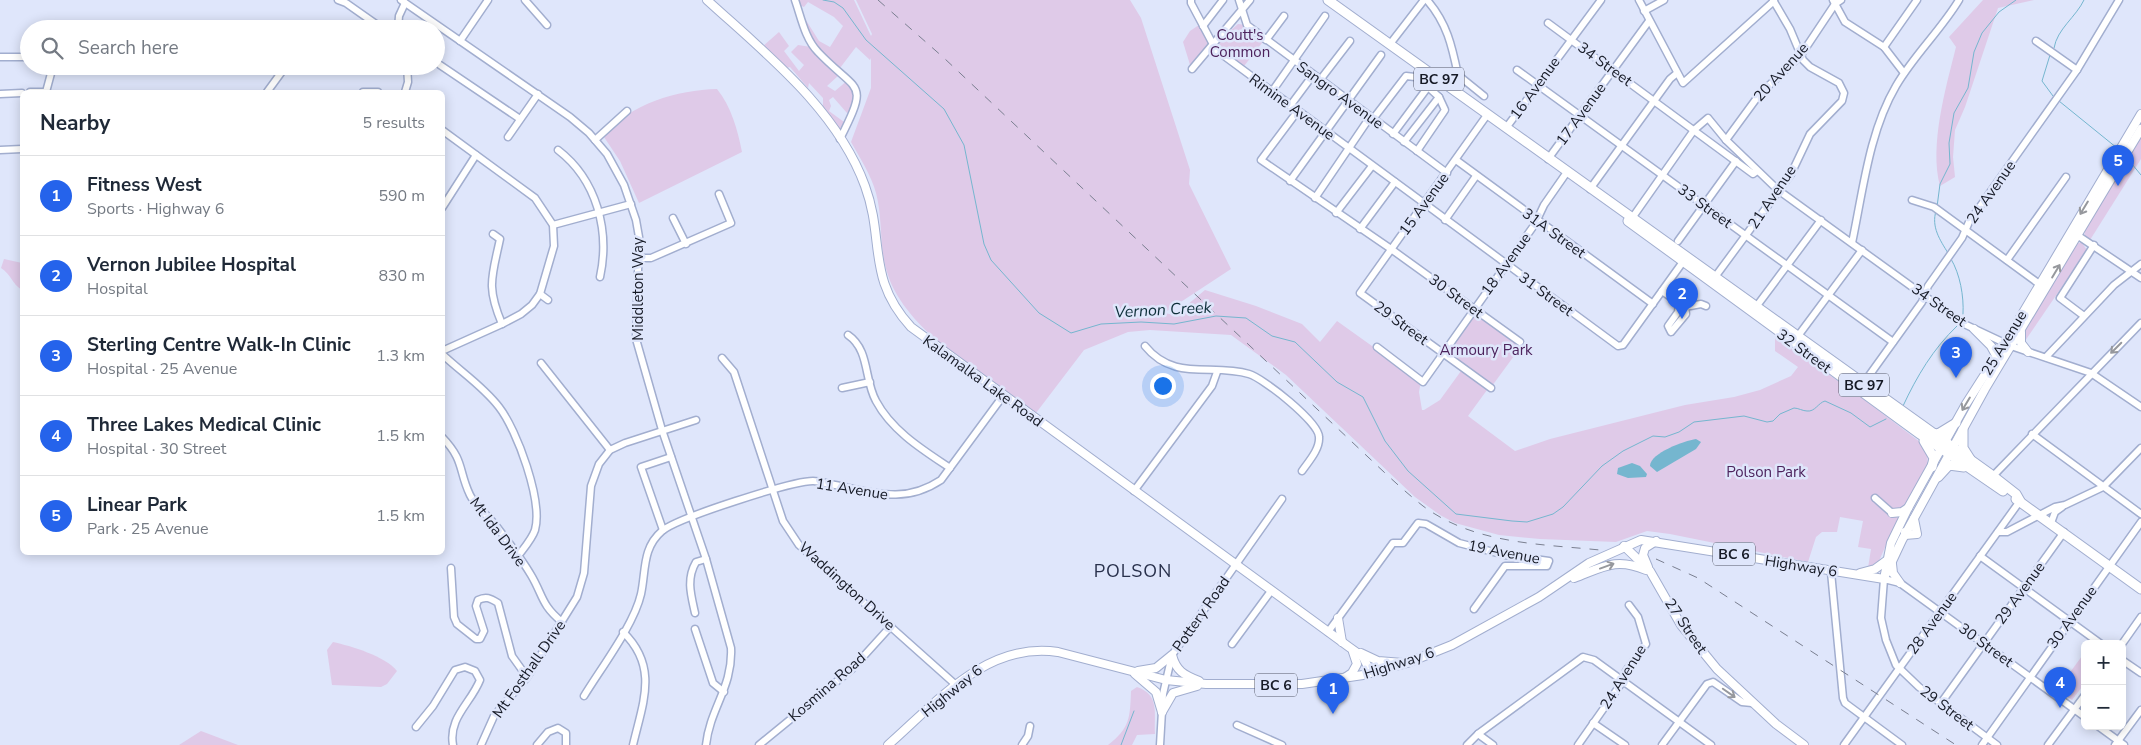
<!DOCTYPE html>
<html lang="en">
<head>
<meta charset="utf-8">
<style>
  :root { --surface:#fff; --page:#f2f2f3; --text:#1f2937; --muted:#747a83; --line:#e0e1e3; --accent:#2563eb }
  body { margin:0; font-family:"Nunito Sans",sans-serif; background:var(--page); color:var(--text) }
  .controls { position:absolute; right:15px; bottom:15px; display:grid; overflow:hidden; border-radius:8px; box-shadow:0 2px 12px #0003 }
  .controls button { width:45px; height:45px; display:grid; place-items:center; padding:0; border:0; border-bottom:1px solid var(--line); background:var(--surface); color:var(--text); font:25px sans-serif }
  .you { position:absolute; left:1162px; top:385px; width:18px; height:18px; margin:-12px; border:4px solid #fff; border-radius:50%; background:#1a73e8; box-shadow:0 0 0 8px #1a73e833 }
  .badge { display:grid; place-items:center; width:32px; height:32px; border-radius:50%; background:var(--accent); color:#fff; font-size:16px; font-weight:700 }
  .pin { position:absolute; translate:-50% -41px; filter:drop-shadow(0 1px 2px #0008) }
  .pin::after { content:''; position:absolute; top:26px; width:18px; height:15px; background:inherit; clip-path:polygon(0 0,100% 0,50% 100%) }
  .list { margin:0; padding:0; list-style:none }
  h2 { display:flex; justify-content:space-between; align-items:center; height:65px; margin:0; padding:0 20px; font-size:21px }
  h2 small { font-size:16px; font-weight:400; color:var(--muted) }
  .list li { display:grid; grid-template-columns:32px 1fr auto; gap:15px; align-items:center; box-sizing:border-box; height:80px; padding:0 20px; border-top:1px solid var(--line) }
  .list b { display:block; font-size:19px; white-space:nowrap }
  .list p { margin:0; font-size:16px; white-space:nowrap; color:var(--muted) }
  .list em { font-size:16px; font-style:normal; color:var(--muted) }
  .icon { flex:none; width:28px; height:28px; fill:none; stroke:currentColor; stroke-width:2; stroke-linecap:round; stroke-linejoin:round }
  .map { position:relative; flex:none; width:2141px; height:745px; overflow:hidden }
  .search { position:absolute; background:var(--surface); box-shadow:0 2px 12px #0003; left:20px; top:20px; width:425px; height:55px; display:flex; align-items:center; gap:12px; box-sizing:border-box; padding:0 18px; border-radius:28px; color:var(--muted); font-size:19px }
  .panel { position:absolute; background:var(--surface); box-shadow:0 2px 12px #0003; left:20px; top:90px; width:425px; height:465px; border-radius:8px }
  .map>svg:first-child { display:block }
  .green { fill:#dfcae8 }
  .water { fill:#75b6cf }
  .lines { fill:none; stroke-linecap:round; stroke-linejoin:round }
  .stream { stroke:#75b6cf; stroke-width:1 }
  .minor-casing { stroke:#a2aecf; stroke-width:9 }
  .major-casing { stroke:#a2aecf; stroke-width:10 }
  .highway-casing { stroke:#a2aecf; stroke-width:11 }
  .minor { stroke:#fff; stroke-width:6 }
  .major { stroke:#fff; stroke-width:8 }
  .highway { stroke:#fff; stroke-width:9 }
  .rail { stroke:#7a7f90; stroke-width:1; stroke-dasharray:9 9; stroke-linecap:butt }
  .oneway { stroke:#96989d }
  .labels { text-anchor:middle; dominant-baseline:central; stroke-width:5; stroke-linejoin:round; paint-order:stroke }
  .shield { fill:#dfe6fb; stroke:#525766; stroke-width:1 }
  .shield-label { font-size:14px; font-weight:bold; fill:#161a26 }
  .park-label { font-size:15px; fill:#4d235d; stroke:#dfe6fb }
  .street-label { font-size:15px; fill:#161a26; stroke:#dfe6fb }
  .water-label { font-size:16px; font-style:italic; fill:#0d2e39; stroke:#dfe6fb }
  .quarter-label { font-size:18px; letter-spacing:1px; fill:#29314c; stroke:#dfe6fb }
</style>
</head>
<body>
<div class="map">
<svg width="2141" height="745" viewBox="0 0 2141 745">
  <rect width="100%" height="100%" fill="#dfe6fb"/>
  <g class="green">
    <path d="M797 0H854L871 36 872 34 856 0H1130L1141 18 1190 170 1189 184 1231 269 1164 313 1175 315 1205 290 1256 306 1302 324 1320 342 1337 321 1421 381 1419 392 1422 410H1424L1440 400 1461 371 1487 390 1468 416 1515 451 1550 439 1685 405 1734 397 1760 390 1791 376 1798 367 1775 351V337L1858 395 1920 442 1927 452 1928 466 1892 531 1879 561 1868 568 1871 549 1858 547 1863 521 1840 517 1837 532H1822L1816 537 1808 562 1670 534 1647 531 1616 542 1540 539 1499 535 1455 523 1440 515 1415 497 1286 375 1231 335 1150 330 1128 332 1084 350 1036 413C988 378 904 331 887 272 879 247 883 219 876 193 871 175 860 158 851 142L871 88V58L870 60 856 47 840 68C820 51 811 42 802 17H804L819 41 830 47 843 26 834 17 808 2 804 7 799 5Z"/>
    <path d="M1983 0H2034L1998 8 1965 107 1955 130 1953 157 1955 177 1940 186C1929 145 1946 87 1956 47L1949 37Z"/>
    <path d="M1202 23 1214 44 1191 68 1183 42 1190 31Z"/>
    <path d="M1238 24 1247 25 1265 39 1241 70 1217 47 1220 40Z"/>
    <path d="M779 32 789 46 784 51 799 71 804 65 791 52 798 45 811 47 839 75 827 86 835 91 848 80 855 92V107L847 113 833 97 829 100 831 106 829 111 844 122 839 130 823 106V98L809 83 808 88 790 67 787 68 762 47Z"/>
    <path d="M717 89C731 106 738 131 742 152L639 203 620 161 604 137C629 103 678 90 717 89Z"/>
    <path d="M2141 137V159L2090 240 2085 236 2084 230Z"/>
    <path d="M2078 243H2082L2087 250 2025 341 2023 339 2025 329Z"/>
    <path d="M4 259 22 263V290C12 284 11 274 1 268Z"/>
    <path d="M1477 313 1522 345 1492 386 1447 352 1473 314Z"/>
    <path d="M333 642C351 646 385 656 397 671L387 684 381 687 332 685 327 650Z"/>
    <path d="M2085 652V683L2072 700 2057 690Z"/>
    <path d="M1137 687C1160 695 1154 713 1155 734L1137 735 1132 745H1108C1130 728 1130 718 1131 691Z"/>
    <path d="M201 731 238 745H179Z"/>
  </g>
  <g class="water">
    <path d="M1696 439 1701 442 1696 449 1657 472 1650 466C1650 453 1684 441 1696 439Z"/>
    <path d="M1632 463 1640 466 1647 474 1646 477 1628 478 1617 474 1618 468Z"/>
  </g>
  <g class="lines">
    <g class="stream">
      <path d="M823 0 834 2 843 8 866 40 944 109 964 145 984 244 991 260 1039 313 1071 333 1101 324 1141 322 1174 324 1216 316 1246 318 1272 336 1295 342 1337 382 1363 397 1385 441 1408 471 1456 514 1512 521 1527 522 1553 514 1563 507 1602 466 1623 451 1653 436 1665 437 1679 432 1694 422 1744 416 1767 422 1773 421 1780 414 1794 408C1798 408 1803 411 1807 411 1815 412 1818 403 1825 401L1851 413 1870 427 1886 419"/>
      <path d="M2054 48C2057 29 2076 17 2084 0"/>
      <path d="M2050 55 2042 81 2053 96"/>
      <path d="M2059 101 2117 148"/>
      <path d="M2127 158 2141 175"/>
      <path d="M1937 207 1940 184 1950 164 1949 143 1954 113 1968 88 1974 52 1982 33 1999 12 2016 0"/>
      <path d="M1936 211C1931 227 1940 240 1948 253"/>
      <path d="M1951 259C1960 274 1964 296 1963 314"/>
      <path d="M1903 406C1917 376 1933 349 1957 326"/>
      <path d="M1121 745 1134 711"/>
    </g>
    <g class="minor-casing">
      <g id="minor">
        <path d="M338 0 346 3 383 29"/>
        <path d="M401 0 570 117 589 133 607 154 624 185 636 220 639 237 636 339 662 430 706 559 731 648C733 687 710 708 706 745"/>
        <path d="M525 0 547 25"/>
        <path d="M795 0C801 17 805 39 818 52 858 94 870 79 840 139"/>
        <path d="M1191 0V3L1216 50 1618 346 1623 345 1685 259"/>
        <path d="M1239 0 1247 25 1447 173"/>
        <path d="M1427 0C1447 23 1452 46 1458 75L1484 96"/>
        <path d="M1639 0 1683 83 1774 1"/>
        <path d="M1833 0 1845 22 1884 47 1904 73"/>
        <path d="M1644 11 1664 0"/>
        <path d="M1548 23 1753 174 1757 171"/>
        <path d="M1203 26 1223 0"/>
        <path d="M398 29 399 16 405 3"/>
        <path d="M1266 40 1284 16"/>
        <path d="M460 41 488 0"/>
        <path d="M2036 41 2077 70"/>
        <path d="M1390 44 1424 0"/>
        <path d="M1884 47 1917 0"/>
        <path d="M0 57H29"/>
        <path d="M440 65 520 119"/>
        <path d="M1192 69 1250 0"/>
        <path d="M1517 70 1893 342"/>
        <path d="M1320 80 1350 41"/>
        <path d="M30 92H46L53 66"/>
        <path d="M267 92 286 66"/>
        <path d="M363 92H378"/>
        <path d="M405 92 408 82 407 66"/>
        <path d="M1271 93 1325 16"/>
        <path d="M0 94 22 93"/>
        <path d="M1290 106 1313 75"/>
        <path d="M1297 112 1261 160 1391 249 1520 342"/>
        <path d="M1487 115 1360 293 1491 388"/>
        <path d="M1506 128 1601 0"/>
        <path d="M442 130 535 198 553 225 554 246 540 294 532 305 521 314 502 324 442 351"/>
        <path d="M1393 134 1428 87 1439 97 1445 110 1417 151"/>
        <path d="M508 137 538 94"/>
        <path d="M595 140 627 111"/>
        <path d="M1726 140 1759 95 1801 55 1835 4 1841 0"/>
        <path d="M1404 142 1439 97"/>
        <path d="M0 150 22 149"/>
        <path d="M558 150C597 180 610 231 600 277"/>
        <path d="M1548 159 1649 21"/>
        <path d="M1456 160 1653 304"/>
        <path d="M1290 181 1381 55"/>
        <path d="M1590 189 1670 79 1676 74"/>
        <path d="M1315 198 1366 123 1373 119 1406 76 1415 77 1428 87"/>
        <path d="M1912 200 1934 207 2042 286"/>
        <path d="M442 208 476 155"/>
        <path d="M1336 213 1372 166"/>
        <path d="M673 218 686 244"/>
        <path d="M1445 220 1476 176"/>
        <path d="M1630 221 1694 130 1708 118 1726 140 1778 190 1962 323 2011 346 2091 373 2141 407"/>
        <path d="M553 225 631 204"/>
        <path d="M1360 229 1395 182"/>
        <path d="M2074 233 2141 278"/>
        <path d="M493 234 500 239C492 277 486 286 502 324"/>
        <path d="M1678 241 1736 161"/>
        <path d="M1852 243C1863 191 1869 132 1896 86 1914 55 1941 30 1959 0"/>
        <path d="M639 258H651L731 223 719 194"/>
        <path d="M2007 260 2066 177"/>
        <path d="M1715 277 1791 174 1810 134 1842 101 1844 93 1839 83 1810 67 1803 60 1790 29 1773 0"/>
        <path d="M1662 291 1685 307 1701 304 1706 306"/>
        <path d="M540 294 548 300"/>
        <path d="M1679 304 1678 312 1668 326 1671 332 1686 314 1685 307"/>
        <path d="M1756 307 1821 220"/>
        <path d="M2084 316 2060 298 2094 245"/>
        <path d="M848 335C870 350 864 380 876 401 892 431 923 450 950 468"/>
        <path d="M1795 340 1862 250"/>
        <path d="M1145 346C1174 382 1212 363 1249 374 1263 378 1319 422 1319 437 1320 449 1309 461 1302 471"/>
        <path d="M1377 347 1423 382 1535 224 1544 205 1567 172"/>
        <path d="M442 354C461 372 483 386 499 407 517 430 543 501 535 530 532 539 524 548 518 556"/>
        <path d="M2046 357 2114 285 2141 264"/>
        <path d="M722 358 734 372 783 521 799 545 956 685"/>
        <path d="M541 363 610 450"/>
        <path d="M1863 384 1922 302 1928 286 1962 238 1969 222 2077 70 2119 0"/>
        <path d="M842 388 870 382"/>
        <path d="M2032 434 2141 514"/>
        <path d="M442 437C465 461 458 470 470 495 477 509 489 516 497 527 509 543 521 558 531 575 543 595 541 605 562 622"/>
        <path d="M1993 476 2141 323"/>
        <path d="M1134 491 1212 386 1217 372"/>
        <path d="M1875 498 1892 513"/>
        <path d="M2051 523 2055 512 2062 507"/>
        <path d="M663 530 641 467 671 457"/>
        <path d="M1998 532H2007L2055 507 2065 505 2103 487 2141 448"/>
        <path d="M1980 556 2101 644"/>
        <path d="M451 568 454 617 457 624 476 639H480L484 631 476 606 478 600C486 596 490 598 498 603L512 656 527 677"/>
        <path d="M1831 572 1843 698 1845 703 1902 745"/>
        <path d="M695 613C691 595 686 579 696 562L706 559"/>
        <path d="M695 629 713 683 724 692"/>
        <path d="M623 632C659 667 643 702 633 745"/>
        <path d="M1328 632 1393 543H1403L1418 523 1426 524 1459 543 1505 555 1549 561 1547 566H1505L1474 609"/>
        <path d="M1232 644 1271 591"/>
        <path d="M2122 644 2141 617"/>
        <path d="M2122 660 2141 673"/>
        <path d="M584 696C601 668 634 625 641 594 646 571 642 548 662 531 677 518 792 481 813 481 820 481 828 484 835 485 875 493 905 504 941 480L1003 396"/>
        <path d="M1941 703 2064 532"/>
        <path d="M1593 723 1625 745"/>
        <path d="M1237 725 1282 745"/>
        <path d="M2098 726 2124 745"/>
        <path d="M416 727 433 706 455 670 465 667 475 671 480 680C471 703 448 718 453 745"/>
        <path d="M1478 734 1493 745"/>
        <path d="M481 745 494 716 527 677 577 597 584 573 591 486 599 464 610 450 625 443 696 420"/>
        <path d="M537 745 548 732 558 728 566 733V745"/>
        <path d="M759 745 852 669 891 626"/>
        <path d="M1022 745 1028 736 1030 726"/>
        <path d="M1160 745 1163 694 1172 655 1282 499"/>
        <path d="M1467 745 1478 734 1583 657 1594 660 1711 745"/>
        <path d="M1578 745 1623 681 1626 671 1646 644 1638 617 1629 605"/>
        <path d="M1662 745 1707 684 1713 682 1742 702 1752 703"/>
        <path d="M1844 745 2020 501"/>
        <path d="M1982 745 2141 522"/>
        <path d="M1997 745 1919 687 1896 665 1886 640 1881 618 1884 579 1900 583 2085 717"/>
        <path d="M2048 745 2085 695"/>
        <path d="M2115 745 2141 710"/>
      </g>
    </g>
    <g class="major-casing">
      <g id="major">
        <path d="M707 0C765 53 837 109 865 186 885 240 866 278 911 327L1349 647 1363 657 1371 673"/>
        <path d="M1974 329 1991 346 1997 357"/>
        <path d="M2021 332V343L2028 352"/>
        <path d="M1892 513 1902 512 1908 508"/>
        <path d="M1905 532V535L1917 534 1914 519"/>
        <path d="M1624 546 1650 571 1681 625 1717 669 1776 724 1804 745"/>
        <path d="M1892 564 1893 573 1900 583"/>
        <path d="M1648 567 1643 555 1645 548 1656 541"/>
        <path d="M1860 573 1875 569 1886 561"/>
        <path d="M1886 574 1902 540 1985 389 2141 129"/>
        <path d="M1574 578C1603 567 1616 557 1646 570"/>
        <path d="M1884 579 1891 543 1908 508 1966 404 2005 343 2141 114"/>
        <path d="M1338 618 1342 642"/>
        <path d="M1361 653 1378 661 1403 663"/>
        <path d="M1138 671 1156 668 1172 655C1176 671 1184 675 1199 681"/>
        <path d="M1135 674 1156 692 1162 712"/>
        <path d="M1346 677 1352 673 1357 664 1353 652"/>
        <path d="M1162 712 1173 693 1197 686"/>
        <path d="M888 745C937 702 987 641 1058 652L1166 680 1206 684H1302L1363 675 1407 663 1452 645 1539 597 1589 563 1641 540 1884 579"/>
      </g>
    </g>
    <g class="highway-casing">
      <g id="highway">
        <path d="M1328 0 1993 476 2016 494 2020 501"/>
        <path d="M1628 221 1920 434 2003 491"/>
        <path d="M1963 430V448L1970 459"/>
        <path d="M1930 433 1938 434 1956 423"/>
        <path d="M1924 441 1934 458 1932 467"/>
        <path d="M1938 477 1949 465 1964 467"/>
        <path d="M2016 499 2141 589"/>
      </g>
    </g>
    <use href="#minor" class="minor"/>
    <use href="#major" class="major"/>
    <use href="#highway" class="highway"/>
    <g class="rail">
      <path d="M878 0 944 58 1368 457C1386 474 1404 491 1423 506 1474 544 1540 544 1600 550"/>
      <path d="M1656 559 1698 578 1956 745"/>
    </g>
  </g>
  <defs><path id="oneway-shaft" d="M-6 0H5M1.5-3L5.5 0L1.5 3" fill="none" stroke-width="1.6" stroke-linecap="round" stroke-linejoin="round" transform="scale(1.25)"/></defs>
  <g class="oneway">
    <use href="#oneway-shaft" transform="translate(2084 208) rotate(121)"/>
    <use href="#oneway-shaft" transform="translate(2056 271) rotate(-59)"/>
    <use href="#oneway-shaft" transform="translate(2116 348) rotate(135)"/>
    <use href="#oneway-shaft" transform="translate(1966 404) rotate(121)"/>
    <use href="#oneway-shaft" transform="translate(1607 566) rotate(-20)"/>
    <use href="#oneway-shaft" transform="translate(1729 693) rotate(35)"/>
  </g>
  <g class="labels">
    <g class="shield">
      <rect x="1414" y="67.5" width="50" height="23" rx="4"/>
      <rect x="1839" y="373.5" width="50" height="23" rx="4"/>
      <rect x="1713" y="542.5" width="42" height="23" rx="4"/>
      <rect x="1255" y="673.5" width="42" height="23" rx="4"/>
    </g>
    <g class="shield-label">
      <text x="1439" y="79">BC 97</text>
      <text x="1864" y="385">BC 97</text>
      <text x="1734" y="554">BC 6</text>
      <text x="1276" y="685">BC 6</text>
    </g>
    <g class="park-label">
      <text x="1240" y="35">Coutt's<tspan x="1240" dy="17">Common</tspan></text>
      <text x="1486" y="350">Armoury Park</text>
      <text x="1766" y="472">Polson Park</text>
    </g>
    <g class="street-label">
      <text transform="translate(1605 64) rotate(36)">34 Street</text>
      <text transform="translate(1781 72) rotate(-48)">20 Avenue</text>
      <text transform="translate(1535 88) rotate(-54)">16 Avenue</text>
      <text transform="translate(1340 95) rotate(36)">Sangro Avenue</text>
      <text transform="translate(1292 107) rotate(36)">Rimine Avenue</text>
      <text transform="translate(1581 114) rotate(-54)">17 Avenue</text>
      <text transform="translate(1991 192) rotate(-55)">24 Avenue</text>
      <text transform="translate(1772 197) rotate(-56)">21 Avenue</text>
      <text transform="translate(1424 204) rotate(-54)">15 Avenue</text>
      <text transform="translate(1705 206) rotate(36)">33 Street</text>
      <text transform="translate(1554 233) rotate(36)">31A Street</text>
      <text transform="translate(1506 264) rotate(-54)">18 Avenue</text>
      <text transform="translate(638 289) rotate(-90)">Middleton Way</text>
      <text transform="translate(1546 294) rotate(36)">31 Street</text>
      <text transform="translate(1456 296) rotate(36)">30 Street</text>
      <text transform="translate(1939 305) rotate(35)">34 Street</text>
      <text transform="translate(1401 323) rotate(36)">29 Street</text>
      <text transform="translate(2004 343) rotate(-59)">25 Avenue</text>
      <text transform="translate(1804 351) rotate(36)">32 Street</text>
      <text transform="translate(983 381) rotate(36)">Kalamalka Lake Road</text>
      <text transform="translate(852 489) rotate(9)">11 Avenue</text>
      <text transform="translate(498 532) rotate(53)">Mt Ida Drive</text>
      <text transform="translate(1504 552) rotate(11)">19 Avenue</text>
      <text transform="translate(1801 566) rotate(9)">Highway 6</text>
      <text transform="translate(847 586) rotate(42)">Waddington Drive</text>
      <text transform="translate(2020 593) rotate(-54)">29 Avenue</text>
      <text transform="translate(1201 614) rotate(-55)">Pottery Road</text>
      <text transform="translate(2072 617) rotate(-54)">30 Avenue</text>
      <text transform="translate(1932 623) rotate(-54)">28 Avenue</text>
      <text transform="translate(1686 626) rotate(56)">27 Street</text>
      <text transform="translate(1986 645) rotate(36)">30 Street</text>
      <text transform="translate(1399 663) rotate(-18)">Highway 6</text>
      <text transform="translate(529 669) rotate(-55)">Mt Fosthall Drive</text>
      <text transform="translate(1623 677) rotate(-58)">24 Avenue</text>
      <text transform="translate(827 687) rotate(-41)">Kosmina Road</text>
      <text transform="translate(952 691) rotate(-39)">Highway 6</text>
      <text transform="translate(1947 708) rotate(37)">29 Street</text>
    </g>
    <g class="water-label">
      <text transform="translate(1163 310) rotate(-3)">Vernon Creek</text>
    </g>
    <g class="quarter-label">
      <text x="1133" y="571">POLSON</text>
    </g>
  </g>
</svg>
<div class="controls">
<button>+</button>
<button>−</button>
</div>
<div class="you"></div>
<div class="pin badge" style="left:1333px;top:714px">1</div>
<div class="pin badge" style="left:1682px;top:319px">2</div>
<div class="pin badge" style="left:1956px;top:378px">3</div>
<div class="pin badge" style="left:2060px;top:708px">4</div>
<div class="pin badge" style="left:2118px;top:186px">5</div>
<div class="search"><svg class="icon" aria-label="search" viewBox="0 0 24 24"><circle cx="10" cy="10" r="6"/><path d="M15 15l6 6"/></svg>Search here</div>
<section class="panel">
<h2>Nearby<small>5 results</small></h2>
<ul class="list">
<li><span class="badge">1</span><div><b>Fitness West</b><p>Sports · Highway 6</p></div><em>590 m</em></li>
<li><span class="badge">2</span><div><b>Vernon Jubilee Hospital</b><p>Hospital</p></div><em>830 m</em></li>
<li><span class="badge">3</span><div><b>Sterling Centre Walk-In Clinic</b><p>Hospital · 25 Avenue</p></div><em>1.3 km</em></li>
<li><span class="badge">4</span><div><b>Three Lakes Medical Clinic</b><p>Hospital · 30 Street</p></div><em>1.5 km</em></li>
<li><span class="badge">5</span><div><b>Linear Park</b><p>Park · 25 Avenue</p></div><em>1.5 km</em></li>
</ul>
</section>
</div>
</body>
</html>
